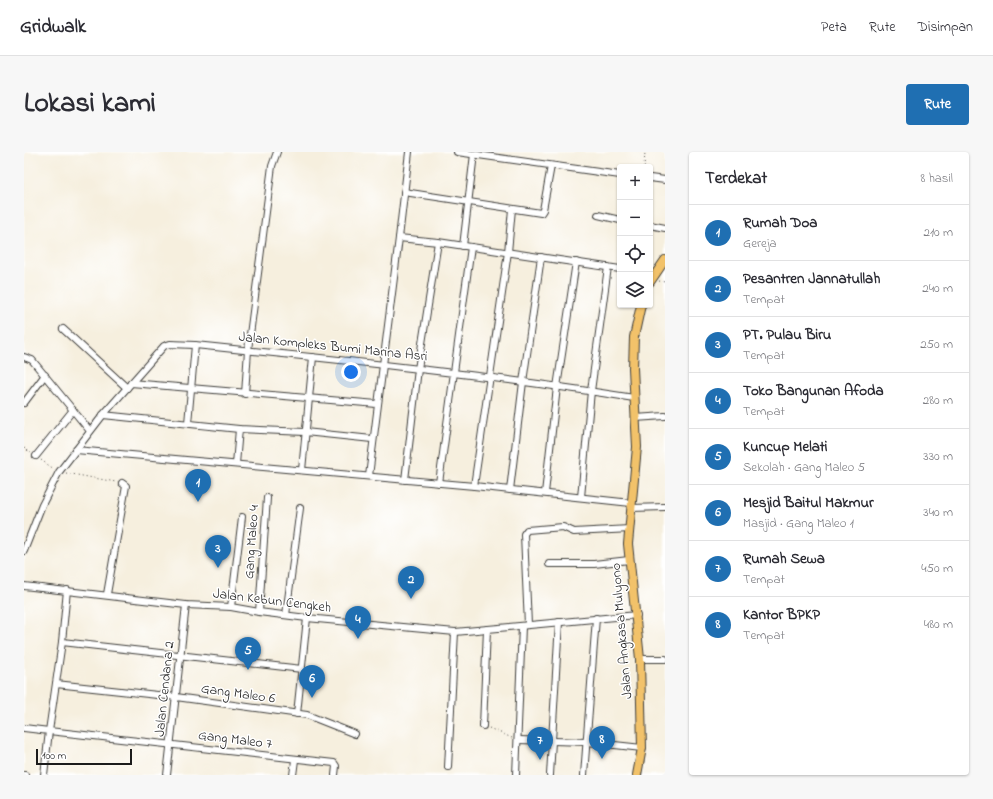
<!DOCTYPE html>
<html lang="id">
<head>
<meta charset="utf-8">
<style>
  :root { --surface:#fff; --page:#f7f7f7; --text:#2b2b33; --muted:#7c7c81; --line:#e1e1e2; --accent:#1f6fb2 }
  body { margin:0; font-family:"Indie Flower",sans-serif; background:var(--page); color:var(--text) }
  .controls { position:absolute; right:12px; top:12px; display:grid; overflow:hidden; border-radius:4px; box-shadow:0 1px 3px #0004 }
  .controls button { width:36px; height:36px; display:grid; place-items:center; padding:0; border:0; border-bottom:1px solid var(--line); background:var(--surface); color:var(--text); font:20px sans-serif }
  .scale { position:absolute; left:12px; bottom:10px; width:96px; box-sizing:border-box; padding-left:4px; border:2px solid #1c1c1c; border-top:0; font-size:11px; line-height:14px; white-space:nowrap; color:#1c1c1c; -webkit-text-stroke:3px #fff; paint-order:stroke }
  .you { position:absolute; left:327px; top:220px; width:14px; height:14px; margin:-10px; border:3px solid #fff; border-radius:50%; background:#1a73e8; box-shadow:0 0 0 6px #1a73e833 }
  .badge { display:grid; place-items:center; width:26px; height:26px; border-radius:50%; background:var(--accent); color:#fff; font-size:13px; font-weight:700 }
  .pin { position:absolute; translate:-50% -33px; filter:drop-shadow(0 1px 2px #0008) }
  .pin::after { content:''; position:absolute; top:21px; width:14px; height:12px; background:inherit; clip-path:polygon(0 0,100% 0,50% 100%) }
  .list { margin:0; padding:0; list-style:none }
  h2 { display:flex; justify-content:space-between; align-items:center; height:52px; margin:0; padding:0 16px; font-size:17px }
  h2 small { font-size:13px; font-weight:400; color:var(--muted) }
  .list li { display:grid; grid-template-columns:26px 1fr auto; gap:12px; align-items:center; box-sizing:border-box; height:56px; padding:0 16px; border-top:1px solid var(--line) }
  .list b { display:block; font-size:15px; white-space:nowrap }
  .list p { margin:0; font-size:13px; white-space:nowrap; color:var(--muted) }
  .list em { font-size:13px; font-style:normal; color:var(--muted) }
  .icon { flex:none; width:22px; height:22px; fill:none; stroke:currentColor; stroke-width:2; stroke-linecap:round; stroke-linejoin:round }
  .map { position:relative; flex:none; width:641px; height:623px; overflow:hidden; border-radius:4px }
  header { display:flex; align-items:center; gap:24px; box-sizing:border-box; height:56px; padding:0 20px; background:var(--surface); border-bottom:1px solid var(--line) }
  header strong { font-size:19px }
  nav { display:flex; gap:22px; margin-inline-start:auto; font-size:14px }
  .intro { display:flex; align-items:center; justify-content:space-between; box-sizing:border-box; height:96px; padding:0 24px }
  h1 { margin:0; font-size:28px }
  .button { padding:10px 18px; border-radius:4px; background:var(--accent); color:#fff; font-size:14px; font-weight:700 }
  main { display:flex; gap:24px; padding:0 24px }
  aside { flex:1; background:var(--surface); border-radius:4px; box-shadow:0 1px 3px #0004 }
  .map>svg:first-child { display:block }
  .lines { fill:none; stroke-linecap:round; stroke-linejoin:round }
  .minor-casing { stroke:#3d3c39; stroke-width:8 }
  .major-casing { stroke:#3d3c39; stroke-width:10 }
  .path { stroke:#3d3c39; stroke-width:1; stroke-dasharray:1 3; stroke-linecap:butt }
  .minor { stroke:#fff; stroke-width:6 }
  .major { stroke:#f2c26a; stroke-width:8 }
  .labels { text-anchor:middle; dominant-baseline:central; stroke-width:3; stroke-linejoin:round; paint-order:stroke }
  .street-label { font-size:14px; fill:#1c1c1c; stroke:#fff }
</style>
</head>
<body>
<header>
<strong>Gridwalk</strong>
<nav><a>Peta</a><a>Rute</a><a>Disimpan</a></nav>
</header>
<div class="intro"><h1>Lokasi kami</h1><a class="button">Rute</a></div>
<main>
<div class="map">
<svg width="641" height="623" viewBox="0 0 641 623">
  <rect width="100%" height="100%" fill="#fff"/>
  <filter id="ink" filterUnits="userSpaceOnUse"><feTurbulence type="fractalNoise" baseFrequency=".025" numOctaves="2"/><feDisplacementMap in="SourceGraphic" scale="8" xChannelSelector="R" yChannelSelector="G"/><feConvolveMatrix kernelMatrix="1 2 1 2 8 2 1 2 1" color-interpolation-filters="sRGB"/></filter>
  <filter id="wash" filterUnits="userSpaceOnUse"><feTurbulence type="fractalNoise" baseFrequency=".012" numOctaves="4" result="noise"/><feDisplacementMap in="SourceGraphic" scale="16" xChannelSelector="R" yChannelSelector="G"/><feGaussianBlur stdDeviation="0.9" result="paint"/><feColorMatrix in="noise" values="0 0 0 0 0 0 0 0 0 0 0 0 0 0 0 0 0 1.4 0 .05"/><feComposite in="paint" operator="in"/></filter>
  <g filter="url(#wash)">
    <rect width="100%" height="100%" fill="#f6efde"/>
  </g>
  <g filter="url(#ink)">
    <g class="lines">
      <g class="minor-casing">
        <g id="minor">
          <path d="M433 0 596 23"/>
          <path d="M626 26 641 28"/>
          <path d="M380 40 517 61 519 58 527 14"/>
          <path d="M574 63 596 68"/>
          <path d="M626 73 641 76"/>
          <path d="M375 86 414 90 596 117"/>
          <path d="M439 94 450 2"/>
          <path d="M39 177 103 236"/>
          <path d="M0 205 8 208 66 279"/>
          <path d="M107 231 353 252"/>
          <path d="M221 242 224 198 248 14 253 0"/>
          <path d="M0 251 21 223"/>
          <path d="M79 263 215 277 281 280 348 287"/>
          <path d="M611 266 641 264"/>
          <path d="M164 271 171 193"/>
          <path d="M52 298 450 334 607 351"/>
          <path d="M12 304 49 258"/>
          <path d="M212 312 215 277"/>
          <path d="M278 318 289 205"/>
          <path d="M345 324 375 86 385 0"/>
          <path d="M381 328 394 217 414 90"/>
          <path d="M415 331 447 95"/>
          <path d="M450 334 484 100 488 57"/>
          <path d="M486 338 499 230 517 105"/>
          <path d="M521 341 533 235 552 110"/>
          <path d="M557 345 567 239 584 115"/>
          <path d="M607 356 641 355"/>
          <path d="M0 399 18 353 35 320 79 263 140 194 146 192 171 193C318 208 465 223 610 246"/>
          <path d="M525 412H570L605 408"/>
          <path d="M0 434 162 453 207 455 235 460 283 466 431 480 613 463"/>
          <path d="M43 438 38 490 25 579 310 611 312 614 311 623"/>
          <path d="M83 442 102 334 98 331"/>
          <path d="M207 455 218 365"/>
          <path d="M235 460 243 346"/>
          <path d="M262 463 276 356"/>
          <path d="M504 473 500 382 503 378 539 375 550 380 606 377"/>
          <path d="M38 490 278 517"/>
          <path d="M616 507H641"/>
          <path d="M32 532 152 545 283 563 331 582"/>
          <path d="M273 562 283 466"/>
          <path d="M459 574 463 477"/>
          <path d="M0 576 25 579 20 623"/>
          <path d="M494 588 563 590 618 596"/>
          <path d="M424 615 431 480"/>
          <path d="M0 623H1"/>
          <path d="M143 623 162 453"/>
          <path d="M269 623 271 608"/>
          <path d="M492 623 498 474"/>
          <path d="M526 623 535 470"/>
          <path d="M560 623 572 466"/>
        </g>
      </g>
      <g class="major-casing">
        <g id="major">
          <path d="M626 130 641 108"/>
          <path d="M613 623 618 596 616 507 604 392 613 295 609 216 610 185 617 153"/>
        </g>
      </g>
      <g class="path">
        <path d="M620 15 621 0"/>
        <path d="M635 129 641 130"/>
        <path d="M0 296 7 301"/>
        <path d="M17 308 30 317"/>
        <path d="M42 321 92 330"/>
        <path d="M465 576 488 586"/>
      </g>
      <use href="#minor" class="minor"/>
      <use href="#major" class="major"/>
    </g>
  </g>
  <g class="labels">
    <g class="street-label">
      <text transform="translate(309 195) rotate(6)">Jalan Kompleks Bumi Marina Asri</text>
      <text transform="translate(228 390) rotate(-86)">Gang Maleo 4</text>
      <text transform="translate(248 449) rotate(7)">Jalan Kebun Cengkeh</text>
      <text transform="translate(598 479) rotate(-95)">Jalan Angkasa Mulyono</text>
      <text transform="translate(141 537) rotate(-84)">Jalan Cendana 2</text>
      <text transform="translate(214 542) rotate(8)">Gang Maleo 6</text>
      <text transform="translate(211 588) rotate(7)">Gang Maleo 7</text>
    </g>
  </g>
</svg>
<div class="controls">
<button>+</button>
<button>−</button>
<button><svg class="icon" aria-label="locate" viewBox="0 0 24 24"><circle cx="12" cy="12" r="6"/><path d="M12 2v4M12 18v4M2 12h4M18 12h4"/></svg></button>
<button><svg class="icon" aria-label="layers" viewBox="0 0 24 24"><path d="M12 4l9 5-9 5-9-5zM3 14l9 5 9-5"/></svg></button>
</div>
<div class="scale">100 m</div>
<div class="you"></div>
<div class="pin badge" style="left:174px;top:350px">1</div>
<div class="pin badge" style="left:387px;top:447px">2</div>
<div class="pin badge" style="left:194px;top:416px">3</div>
<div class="pin badge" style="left:334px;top:487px">4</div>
<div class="pin badge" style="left:224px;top:518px">5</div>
<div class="pin badge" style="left:288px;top:546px">6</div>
<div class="pin badge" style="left:516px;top:608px">7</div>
<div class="pin badge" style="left:578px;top:607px">8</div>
</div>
<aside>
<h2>Terdekat<small>8 hasil</small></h2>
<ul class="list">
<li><span class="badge">1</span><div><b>Rumah Doa</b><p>Gereja</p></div><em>210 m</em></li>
<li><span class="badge">2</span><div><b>Pesantren Jannatullah</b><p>Tempat</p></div><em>240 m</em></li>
<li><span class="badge">3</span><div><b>PT. Pulau Biru</b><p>Tempat</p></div><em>250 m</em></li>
<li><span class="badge">4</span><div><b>Toko Bangunan Afoda</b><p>Tempat</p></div><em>280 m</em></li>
<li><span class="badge">5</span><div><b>Kuncup Melati</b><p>Sekolah · Gang Maleo 5</p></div><em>330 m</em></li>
<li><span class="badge">6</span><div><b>Mesjid Baitul Makmur</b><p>Masjid · Gang Maleo 1</p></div><em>340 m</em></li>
<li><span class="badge">7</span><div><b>Rumah Sewa</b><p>Tempat</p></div><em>450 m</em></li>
<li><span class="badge">8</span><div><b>Kantor BPKP</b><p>Tempat</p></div><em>480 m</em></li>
</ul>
</aside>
</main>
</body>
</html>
